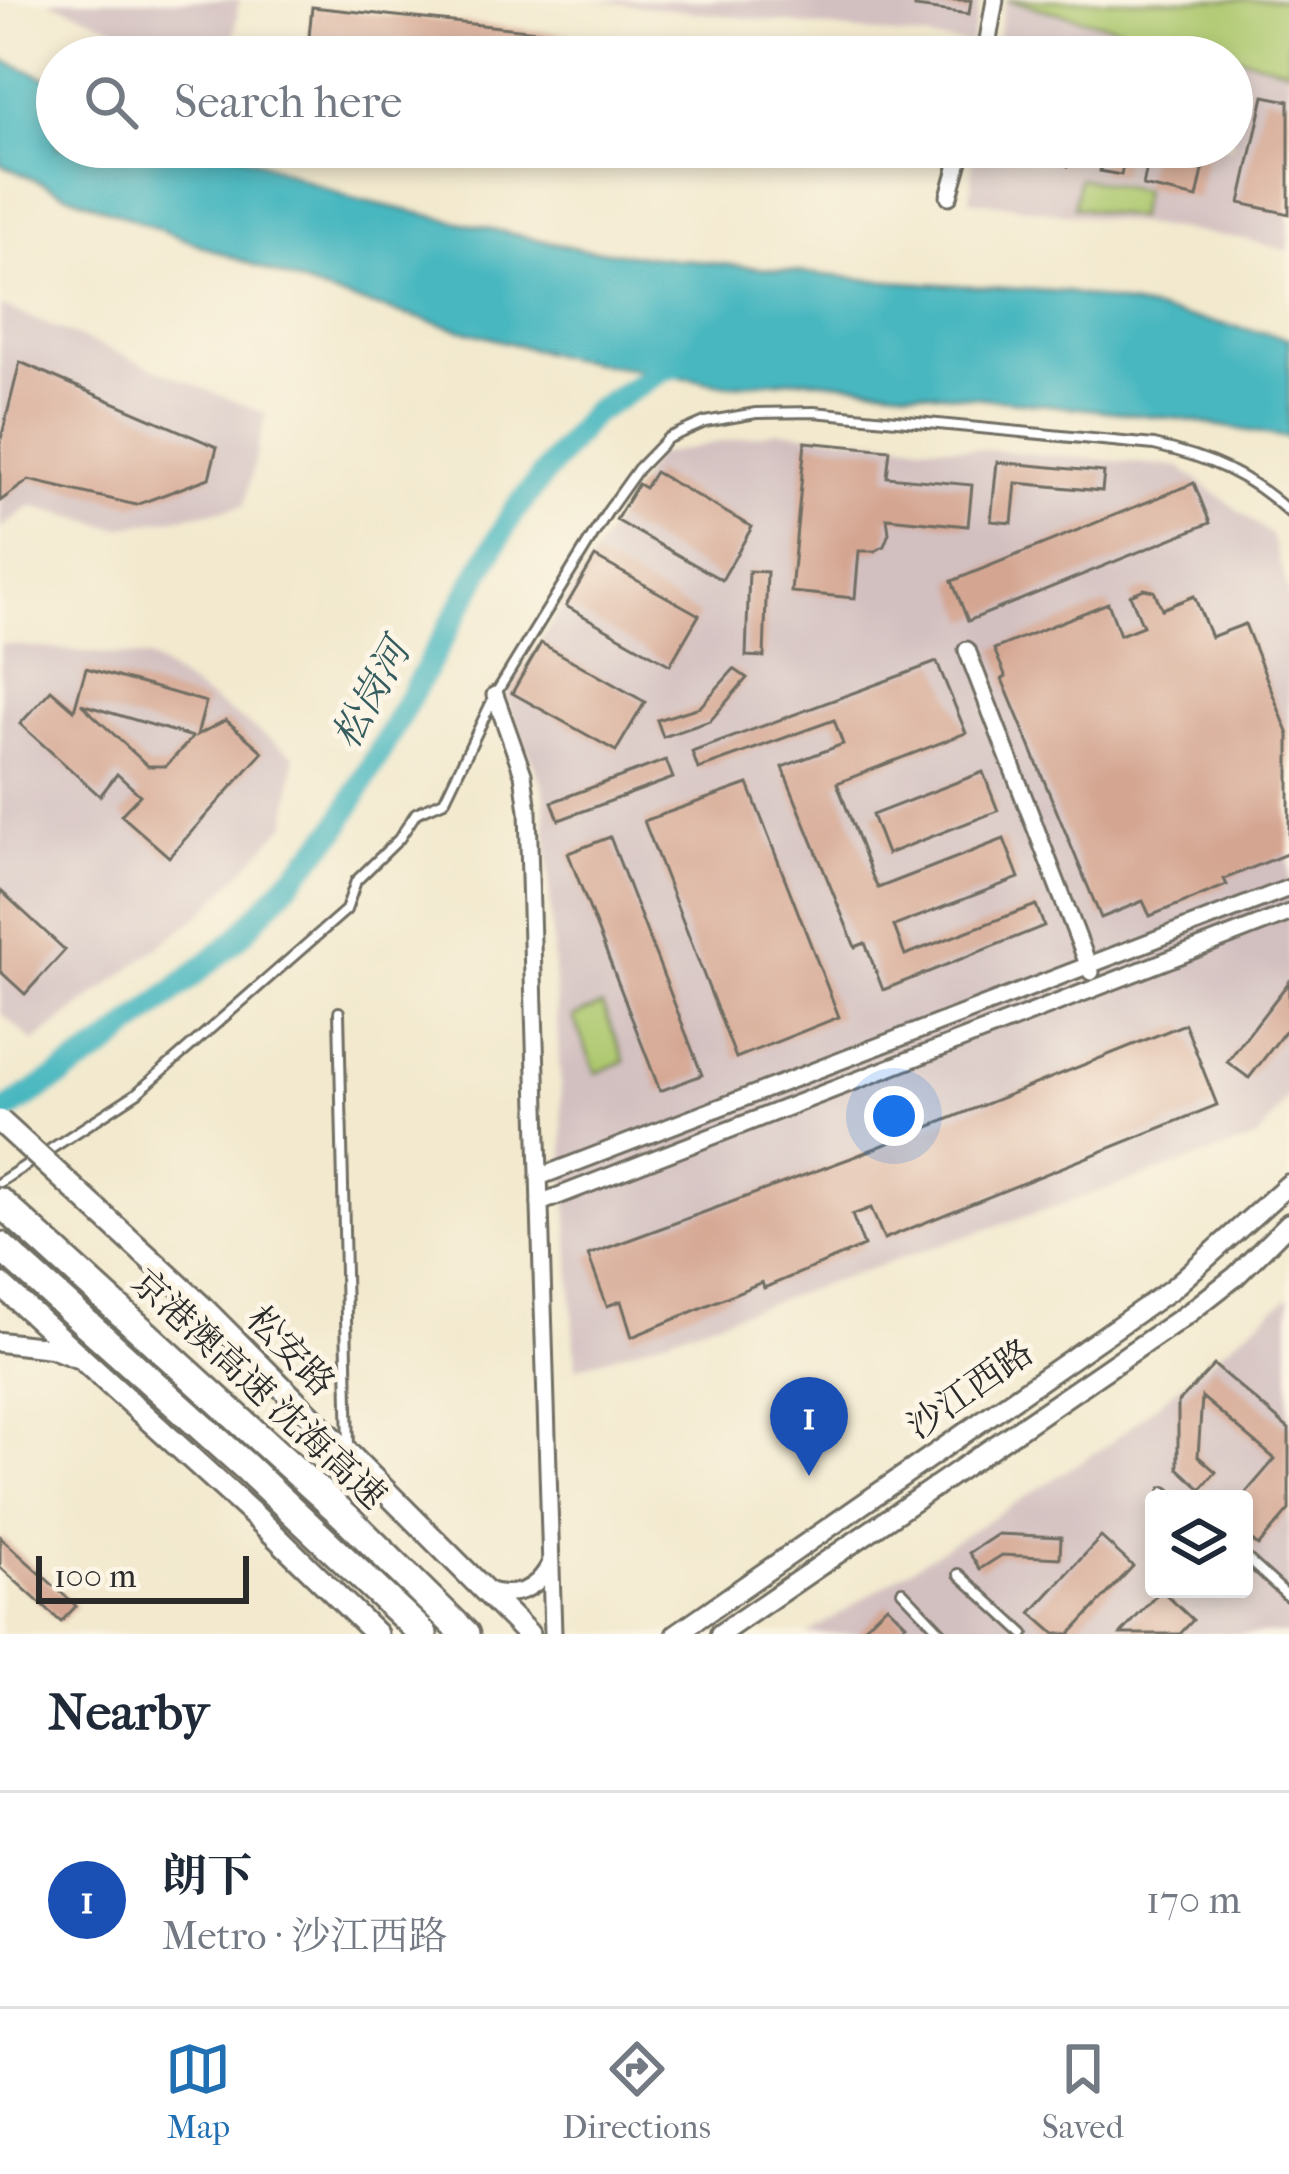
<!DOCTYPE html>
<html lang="en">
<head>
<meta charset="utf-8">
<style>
  :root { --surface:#fff; --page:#f6f6f7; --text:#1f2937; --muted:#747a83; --line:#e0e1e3; --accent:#1f6fb2 }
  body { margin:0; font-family:"IM FELL French Canon","Noto Serif SC",serif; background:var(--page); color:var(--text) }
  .controls { position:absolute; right:36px; bottom:36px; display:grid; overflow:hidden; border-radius:12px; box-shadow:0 6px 18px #0003 }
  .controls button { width:108px; height:108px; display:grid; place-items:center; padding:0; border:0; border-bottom:3px solid var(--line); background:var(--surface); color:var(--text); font:60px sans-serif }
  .scale { position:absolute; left:36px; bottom:30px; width:213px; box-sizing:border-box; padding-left:12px; border:6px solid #2b2b2b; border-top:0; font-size:33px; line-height:42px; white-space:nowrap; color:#2b2b2b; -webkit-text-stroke:9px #fcf5e5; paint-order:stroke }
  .you { position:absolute; left:894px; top:1116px; width:42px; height:42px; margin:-30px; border:9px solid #fff; border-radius:50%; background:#1a73e8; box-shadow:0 0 0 18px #1a73e833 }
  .badge { display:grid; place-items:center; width:78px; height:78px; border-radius:50%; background:var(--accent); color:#fff; font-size:39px; font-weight:700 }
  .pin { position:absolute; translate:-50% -99px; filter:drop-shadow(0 3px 6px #0008) }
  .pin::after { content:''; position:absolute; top:63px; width:42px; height:36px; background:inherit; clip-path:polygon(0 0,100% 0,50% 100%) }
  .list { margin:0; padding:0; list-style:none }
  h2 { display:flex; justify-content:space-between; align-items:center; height:156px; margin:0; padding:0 48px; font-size:51px }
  h2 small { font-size:39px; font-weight:400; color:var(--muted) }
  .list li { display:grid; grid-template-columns:78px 1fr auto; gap:36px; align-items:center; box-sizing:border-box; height:216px; padding:0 48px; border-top:3px solid var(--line) }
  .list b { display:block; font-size:45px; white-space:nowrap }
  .list p { margin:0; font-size:39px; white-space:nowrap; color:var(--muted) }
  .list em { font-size:39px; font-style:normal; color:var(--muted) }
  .icon { flex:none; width:66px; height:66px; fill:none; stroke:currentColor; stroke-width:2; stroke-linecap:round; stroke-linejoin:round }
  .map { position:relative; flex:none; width:1289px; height:1634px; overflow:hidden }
  .search { position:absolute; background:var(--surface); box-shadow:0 6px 18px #0003; left:36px; right:36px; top:36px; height:132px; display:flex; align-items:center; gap:30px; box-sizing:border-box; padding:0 42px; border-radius:66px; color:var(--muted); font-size:45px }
  .sheet { height:372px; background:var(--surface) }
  nav { display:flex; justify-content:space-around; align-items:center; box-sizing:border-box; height:168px; border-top:3px solid var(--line); background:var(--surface); font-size:33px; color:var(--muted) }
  nav a { display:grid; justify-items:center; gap:6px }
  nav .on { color:var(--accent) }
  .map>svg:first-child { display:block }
  .industrial { fill:#d2bfc0; fill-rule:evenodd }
  .green { fill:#adc86e; stroke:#6c7a4c; stroke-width:3 }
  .water { fill:#48b7c0; stroke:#3a7176; stroke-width:3 }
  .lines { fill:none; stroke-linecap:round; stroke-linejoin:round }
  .river { stroke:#48b7c0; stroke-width:24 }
  .building { fill:#d4a692; fill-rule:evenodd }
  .service-casing { stroke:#716e64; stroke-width:14 }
  .minor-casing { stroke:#716e64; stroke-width:21 }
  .tertiary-casing { stroke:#716e64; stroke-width:24 }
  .secondary-casing { stroke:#716e64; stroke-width:27 }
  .motorway-casing { stroke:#716e64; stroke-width:33 }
  .service { stroke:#fff; stroke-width:8 }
  .minor { stroke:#fff; stroke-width:15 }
  .tertiary { stroke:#fff; stroke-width:18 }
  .secondary { stroke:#fff; stroke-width:21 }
  .motorway { stroke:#fff; stroke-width:27 }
  .secondary-bridge-casing { stroke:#716e64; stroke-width:27; stroke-linecap:butt }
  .secondary-bridge { stroke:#fff; stroke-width:21 }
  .labels { text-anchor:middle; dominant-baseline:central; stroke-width:10; stroke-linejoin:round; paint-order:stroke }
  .street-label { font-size:36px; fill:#2b2b2b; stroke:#fcf5e5 }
  .water-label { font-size:39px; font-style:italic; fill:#355c5f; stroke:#fcf5e5 }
</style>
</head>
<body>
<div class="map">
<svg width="1289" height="1634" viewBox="0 0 1289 1634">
  <rect width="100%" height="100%" fill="#fcf5e5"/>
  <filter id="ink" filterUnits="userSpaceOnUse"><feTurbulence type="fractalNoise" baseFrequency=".00833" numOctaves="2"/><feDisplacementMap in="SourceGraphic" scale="24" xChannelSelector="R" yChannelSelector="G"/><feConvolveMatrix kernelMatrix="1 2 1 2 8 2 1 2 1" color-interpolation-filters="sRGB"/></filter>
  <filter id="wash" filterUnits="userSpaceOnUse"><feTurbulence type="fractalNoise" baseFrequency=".004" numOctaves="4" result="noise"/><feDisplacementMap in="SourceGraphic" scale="48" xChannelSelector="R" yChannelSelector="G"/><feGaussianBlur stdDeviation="2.7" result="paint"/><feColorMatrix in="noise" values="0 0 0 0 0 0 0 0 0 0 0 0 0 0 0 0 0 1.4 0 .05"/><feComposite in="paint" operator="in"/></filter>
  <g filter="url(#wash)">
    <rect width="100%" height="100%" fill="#f2e9ce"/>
    <g class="industrial">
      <path d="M48 0H239L231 57H187Z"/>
      <path d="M591 0H980L971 44Z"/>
      <path d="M1006 0 1289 69V251L1244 239 970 200 974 147H1232V57H993Z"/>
      <path d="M0 305 266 414 244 506 118 528 31 506 0 529Z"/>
      <path d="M778 431 1180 467 1271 535 1289 593V1096L1258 1138 576 1368 544 789 505 697 656 455Z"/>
      <path d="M0 644 149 658 295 756 287 823 204 912 34 1042 0 1012Z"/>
      <path d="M1289 1296V1634H807L1109 1444ZM1154 1499H1244V1589H1154Z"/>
    </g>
    <g class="green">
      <path d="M1006 0H1289V69Z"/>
      <path d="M1079 178 1143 190 1137 218 1074 207Z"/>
      <path d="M602 1005 625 1061 596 1073 573 1017Z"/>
    </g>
    <path class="water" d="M0 59 57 82V147H222L351 198 581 249 871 280 1067 292 1289 338V438L1181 419 805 379 729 385 561 357 327 293 66 194 0 164Z"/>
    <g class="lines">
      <path class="river" d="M0 1114 104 1048 236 940 336 830 512 514 592 414 664 369 688 363"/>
    </g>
    <g id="blocks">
      <g class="building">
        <path d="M916 0H971L969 14 915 7Z"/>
        <path d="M312 7 604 38 602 57H307Z"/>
        <path d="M1264 96 1289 101V214L1240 203Z"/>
        <path d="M1025 147H1076L1068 166Z"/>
        <path d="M1105 147H1127L1121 175 1100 171Z"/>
        <path d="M1151 147H1208L1197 198 1143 186Z"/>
        <path d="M20 362 217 447 209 478 136 505 29 480 0 501V443Z"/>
        <path d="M805 442 890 450 887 477 972 485 968 526 887 518 889 533 884 546 875 551H859L855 598 791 592Z"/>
        <path d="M997 462 1104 472 1102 491 1016 483 1012 523 991 521Z"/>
        <path d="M655 472 752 527 722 580 616 520 638 484 645 488Z"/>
        <path d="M1194 483 1210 523 968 621 952 581Z"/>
        <path d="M595 557 699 615 670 665 566 606Z"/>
        <path d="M749 571 767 572 764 657 746 656Z"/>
        <path d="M1144 589 1154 591 1162 609 1194 596 1211 637 1245 624 1289 735V853L1224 879 1227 885 1150 916 1143 901 1101 918 1002 679 1006 677 994 649 1108 603 1120 635 1143 626 1130 595Z"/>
        <path d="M541 643 645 702 616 751 512 693Z"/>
        <path d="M937 662 966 733 837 783 873 878 878 888 1004 839 1019 878 894 926 905 955 1036 905 1044 926 883 990 865 943 855 947 782 767 843 744 834 720 698 769 692 752Z"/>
        <path d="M86 668 206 702 197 735 226 720 263 752 169 857 121 815 140 795 117 774 100 796 20 724 51 690 74 710ZM81 704 193 737 166 766H148Z"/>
        <path d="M734 669 747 678 710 721 663 737 657 720 700 707Z"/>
        <path d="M666 760 673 778 559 820 552 802Z"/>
        <path d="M983 772 998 811 887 854 872 815Z"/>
        <path d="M748 784 839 1017 736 1058 644 821Z"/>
        <path d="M610 837 702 1075 660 1091 568 853Z"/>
        <path d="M0 890 65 950 25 994 0 971Z"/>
        <path d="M1289 982V1026L1249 1078 1227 1062Z"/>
        <path d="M1185 1024 1217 1105 884 1239 871 1208 852 1215 864 1246 764 1288 762 1282 632 1337 621 1301 607 1306 588 1255 851 1158Z"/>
        <path d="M1214 1365 1289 1429V1510L1258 1546 1244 1534V1495L1275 1459 1202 1397 1198 1456 1216 1472 1201 1489 1178 1468V1403Z"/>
        <path d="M998 1534 1061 1537 1060 1558 1002 1555 980 1569 969 1553Z"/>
        <path d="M0 1537 76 1606 61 1622 0 1567Z"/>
        <path d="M1101 1537 1133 1566 1070 1634H1055L1031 1613Z"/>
        <path d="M1161 1590 1193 1620 1180 1634H1121Z"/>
        <path d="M887 1605 906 1624 895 1634H857Z"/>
      </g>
    </g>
  </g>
  <g filter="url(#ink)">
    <use href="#blocks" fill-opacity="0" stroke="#716e64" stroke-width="3"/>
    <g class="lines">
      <g class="service-casing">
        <g id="service">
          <path d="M339 1012 349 1448"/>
          <path d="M0 1182 137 1093 346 910 356 881 399 839 416 813 444 801 495 695 608 511 638 469 668 438 705 422 756 413 814 412 1154 445C1208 457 1248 474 1289 512"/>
          <path d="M1165 1492 1173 1499"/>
          <path d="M1244 1556 1289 1597"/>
          <path d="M959 1574 1024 1634"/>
          <path d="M902 1591 943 1634"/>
        </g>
      </g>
      <g class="minor-casing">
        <g id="minor">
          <path d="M985 57 995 0"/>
          <path d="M949 196 963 147"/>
          <path d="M967 650 1091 972"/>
          <path d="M495 695 523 774 528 811 553 1634"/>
          <path d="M539 1177 1289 888"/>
          <path d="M540 1203 1289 913"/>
          <path d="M486 1590C514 1599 537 1590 550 1564"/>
        </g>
      </g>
      <g class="tertiary-casing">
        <g id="tertiary">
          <path d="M0 1342 51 1348 77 1358"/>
          <path d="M676 1634 1173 1288 1289 1184"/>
          <path d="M720 1634 1190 1312 1236 1276 1289 1223"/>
        </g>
      </g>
      <g class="secondary-casing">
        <g id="secondary">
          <path d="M96 1209 201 1306 528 1634"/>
          <path d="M0 1284 256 1517 376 1634"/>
        </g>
      </g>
      <g class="motorway-casing">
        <g id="motorway">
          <path d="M0 1202 345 1516 465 1634"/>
          <path d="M0 1246 245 1466 423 1634"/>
        </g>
      </g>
      <use href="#service" class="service"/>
      <use href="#minor" class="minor"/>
      <use href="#tertiary" class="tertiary"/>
      <use href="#secondary" class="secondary"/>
      <use href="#motorway" class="motorway"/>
      <g class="secondary-bridge-casing">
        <path id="secondary-bridge" d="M0 1121 96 1209"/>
      </g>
      <use href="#secondary-bridge" class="secondary-bridge"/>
    </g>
  </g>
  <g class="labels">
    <g class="street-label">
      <text transform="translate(291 1351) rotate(46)">松安路</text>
      <text transform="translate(259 1389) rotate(43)">京港澳高速 沈海高速</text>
      <text transform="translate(970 1389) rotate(-35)">沙江西路</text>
    </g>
    <g class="water-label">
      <text transform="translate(371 694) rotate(-61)">松岗河</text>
    </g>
  </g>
</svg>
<div class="controls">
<button><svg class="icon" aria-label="layers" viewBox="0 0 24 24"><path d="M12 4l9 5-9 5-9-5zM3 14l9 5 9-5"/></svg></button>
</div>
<div class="scale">100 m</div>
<div class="you"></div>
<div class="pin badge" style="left:809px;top:1476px;background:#1a4fb4">1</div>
<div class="search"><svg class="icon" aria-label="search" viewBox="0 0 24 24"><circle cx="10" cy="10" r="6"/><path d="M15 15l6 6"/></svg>Search here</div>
</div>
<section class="sheet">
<h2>Nearby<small></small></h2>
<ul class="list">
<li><span class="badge" style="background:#1a4fb4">1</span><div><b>朗下</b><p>Metro · 沙江西路</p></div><em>170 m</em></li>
</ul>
</section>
<nav>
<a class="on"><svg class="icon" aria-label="map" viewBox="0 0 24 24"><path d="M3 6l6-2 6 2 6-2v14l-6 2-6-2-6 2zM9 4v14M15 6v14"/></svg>Map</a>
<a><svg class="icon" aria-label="directions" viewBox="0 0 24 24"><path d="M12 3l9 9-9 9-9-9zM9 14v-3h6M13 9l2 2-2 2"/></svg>Directions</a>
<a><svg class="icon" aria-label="saved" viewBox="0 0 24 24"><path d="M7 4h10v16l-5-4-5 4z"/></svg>Saved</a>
</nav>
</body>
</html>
